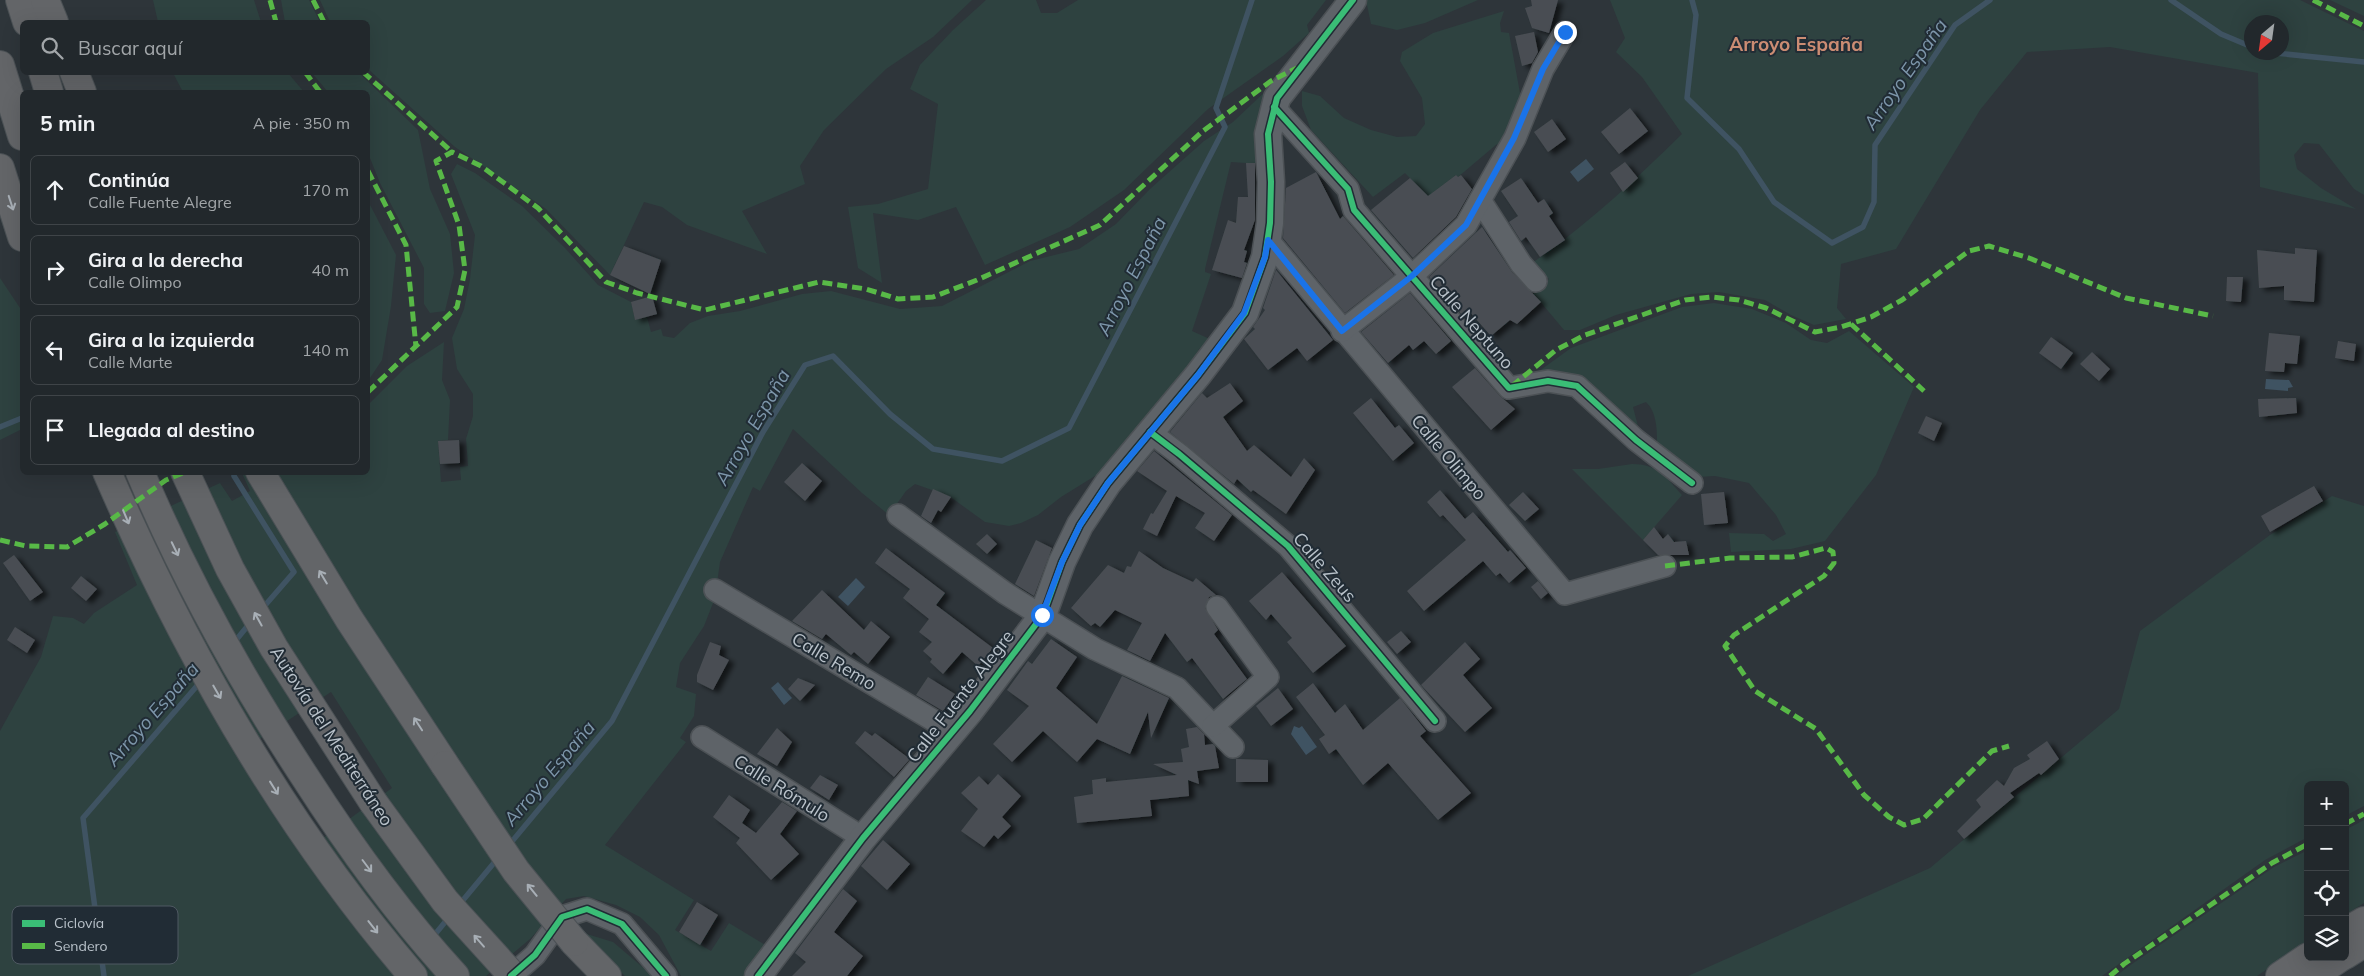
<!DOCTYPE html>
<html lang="es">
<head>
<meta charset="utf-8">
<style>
  :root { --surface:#22282c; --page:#2a3034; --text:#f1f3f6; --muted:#a2a6a9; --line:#3f4448 }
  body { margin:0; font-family:Mulish,sans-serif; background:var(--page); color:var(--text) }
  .controls { position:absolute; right:15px; bottom:15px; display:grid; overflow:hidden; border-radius:8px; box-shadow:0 5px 20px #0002 }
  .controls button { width:45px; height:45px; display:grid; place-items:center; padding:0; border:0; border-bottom:1px solid var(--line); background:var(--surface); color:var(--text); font:25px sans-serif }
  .compass { position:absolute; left:2244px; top:15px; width:45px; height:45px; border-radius:50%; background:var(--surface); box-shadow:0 5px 20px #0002; rotate:209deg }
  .stop { position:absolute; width:15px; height:15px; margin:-11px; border:4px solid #1a73e8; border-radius:50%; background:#fff }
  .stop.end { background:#1a73e8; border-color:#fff; box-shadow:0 1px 5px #0008 }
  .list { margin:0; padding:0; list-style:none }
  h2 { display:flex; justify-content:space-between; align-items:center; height:65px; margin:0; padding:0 20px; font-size:21px }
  h2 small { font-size:16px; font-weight:400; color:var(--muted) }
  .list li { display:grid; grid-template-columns:32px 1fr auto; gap:15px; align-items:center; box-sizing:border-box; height:70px; margin:0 10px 10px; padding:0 10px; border:1px solid var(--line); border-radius:8px }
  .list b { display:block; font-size:19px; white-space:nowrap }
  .list p { margin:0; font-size:16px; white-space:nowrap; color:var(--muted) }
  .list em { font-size:16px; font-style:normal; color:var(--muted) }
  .icon { flex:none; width:28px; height:28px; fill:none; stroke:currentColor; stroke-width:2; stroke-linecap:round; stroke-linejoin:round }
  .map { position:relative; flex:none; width:2364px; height:976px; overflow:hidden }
  .search { position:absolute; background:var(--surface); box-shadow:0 5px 20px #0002; left:20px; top:20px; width:350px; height:55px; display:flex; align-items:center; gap:12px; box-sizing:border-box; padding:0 18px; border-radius:8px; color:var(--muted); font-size:19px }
  .panel { position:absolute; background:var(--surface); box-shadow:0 5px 20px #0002; left:20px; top:90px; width:350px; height:385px; border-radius:8px }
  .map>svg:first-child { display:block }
  .green { fill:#2e4240; fill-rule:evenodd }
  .water { fill:#3f5362 }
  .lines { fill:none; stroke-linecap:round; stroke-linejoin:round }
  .stream { stroke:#3f5362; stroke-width:5.5 }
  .building { fill:#494e53; filter:url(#shadow) }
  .minor-casing { stroke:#4c5155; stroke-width:24 }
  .tertiary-casing { stroke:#4c5155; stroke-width:29 }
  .motorway-casing { stroke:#4b5155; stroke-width:30 }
  .minor { stroke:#5e6368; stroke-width:21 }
  .tertiary { stroke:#5e6368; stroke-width:26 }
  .motorway { stroke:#636568; stroke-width:28 }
  .motorway-bridge-casing { stroke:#4b5155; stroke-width:30; stroke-linecap:butt }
  .motorway-bridge { stroke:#636568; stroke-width:28 }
  .quiet { stroke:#58b947; stroke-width:5; stroke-dasharray:10 5; stroke-linecap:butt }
  .cycleway-casing { stroke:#212c35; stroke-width:9 }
  .cycleway { stroke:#3abd76; stroke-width:6 }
  .oneway { stroke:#a8afb6 }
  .route { stroke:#1a73e8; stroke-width:6 }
  .labels { text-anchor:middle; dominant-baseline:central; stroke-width:4; stroke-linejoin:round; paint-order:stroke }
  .street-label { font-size:18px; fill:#b9c2ca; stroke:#212c35 }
  .neighbourhood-label { font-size:19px; font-weight:bold; fill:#cb8c73; stroke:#212c35 }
  .water-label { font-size:19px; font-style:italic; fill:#7d96aa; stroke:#212c35 }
  .key { fill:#212c35; stroke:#4f5962; stroke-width:1 }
  .key-label { font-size:14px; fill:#b9c2ca }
</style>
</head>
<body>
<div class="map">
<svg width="2364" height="976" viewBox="0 0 2364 976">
  <defs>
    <filter id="shadow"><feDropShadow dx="5.5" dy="3" stdDeviation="2.5" flood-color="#0009"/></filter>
  </defs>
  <rect width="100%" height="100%" fill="#2e353a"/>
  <g class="green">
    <path d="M153 0H254L261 22H158Z"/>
    <path d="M281 0H309L320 22H285Z"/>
    <path d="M320 0H972L933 37 886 69 824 130 800 166 805 184 742 211 767 254 687 225 662 207 644 202 610 275 546 209 455 147 368 69V22H330Z"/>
    <path d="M986 0H1036L1041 13H1057L1078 0H1326L1307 25 1309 33 1283 56 1208 109 1124 190 1070 227 985 265 956 207 918 220 873 213 882 283 858 268 848 207 878 204 928 189 938 104 910 89 920 65 953 30Z"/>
    <path d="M1366 0H1478L1425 23 1397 30 1371 24Z"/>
    <path d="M1610 0H2300L2364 31V195L2354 189 2319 144 2304 143 2294 155 2297 169 2321 188 2356 209 2260 187 2258 73 2110 47 2027 52 1980 110 1896 249 1841 264 1837 308 1846 319 1814 325 1791 315 1765 300 1719 292 1691 294 1616 315 1580 330H1564L1533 293 1549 279 1532 263C1587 225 1634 181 1682 134L1642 77 1616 52 1625 38ZM2252 22H2282V52H2252Z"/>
    <path d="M2330 0H2364V16Z"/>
    <path d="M1504 11 1500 23 1501 32 1509 33 1520 93H1530L1503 148 1497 144 1458 177 1456 175 1428 196 1405 173 1373 197 1311 130 1302 106V91L1320 96 1344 118 1371 130 1397 137 1416 136 1425 124 1422 98 1400 61 1402 52 1433 33Z"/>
    <path d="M173 73H288L304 92H183Z"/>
    <path d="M312 73H359L418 130 430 189 450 234 454 273 445 311 430 313 424 304V268L380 183 368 153V92H328Z"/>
    <path d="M1270 87 1261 164 1231 162 1205 269V272L1211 274 1192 331 1212 340 1199 349 1190 366 1103 471 1061 497 1038 515 1021 523 1009 526 985 522 949 496 915 484 906 491 889 515 862 493 793 429 760 491 753 487 720 562 715 598 704 626 680 663 676 687 696 694 694 716 680 738 686 742 605 845 694 900 675 930 711 951 729 923 767 946 746 976H681L659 935 640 917 616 905 584 896 566 899 530 939 486 976H0V731L41 657 53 616 73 618 84 624 94 613 137 585 115 532 220 483 232 501 250 491 242 473 368 472V405L407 366 444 342 442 380 450 400 448 440 438 441 441 482 461 480 460 467 468 466 466 439 473 416V394L457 369 452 338 464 309 470 279 475 235 451 174 457 164 475 173 522 206 565 248 598 285 631 302 635 320 647 317 651 332 661 329 663 336 674 338 690 323 708 316 740 311 802 294 831 291 900 309 942 306 1030 261 1079 249 1116 224 1150 189 1204 141 1233 122ZM331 692 392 788 301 854 237 754Z"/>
    <path d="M368 201 396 255 391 306 382 360 368 381Z"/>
    <path d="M0 278 20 308H22V429L0 440Z"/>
    <path d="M1714 303 1752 309 1786 323 1811 340 1827 343 1849 331 1914 387 1876 475 1825 541 1791 549 1731 552 1729 533 1764 534 1773 541 1786 534 1776 515 1749 483 1715 476 1697 477 1657 449C1657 434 1658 413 1646 402L1633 407 1640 434 1535 374 1571 348 1682 307Z"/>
    <path d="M1632 464C1657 464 1666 477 1682 495L1643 540 1572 469H1598Z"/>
    <path d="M2332 496 2364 506V806L2345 816V785H2308V837L2265 860 2102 976H1688L1930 868 2119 709 2140 631 2270 535Z"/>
    <path d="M2364 820V903L2345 915V830Z"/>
    <path d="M2308 850V941L2257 976H2116L2129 966 2274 867Z"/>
    <path d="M580 932 613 942 653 976H625Z"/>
  </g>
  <g class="water">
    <path d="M1586 159 1594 169 1578 182 1570 172Z"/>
    <path d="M2266 379 2289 380 2293 387 2288 388V391L2265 389Z"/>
    <path d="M856 578 865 587 848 606 838 597Z"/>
    <path d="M778 682 792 698 784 705 771 688Z"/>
    <path d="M1294 726 1299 728 1302 726 1317 747 1306 755 1291 734Z"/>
  </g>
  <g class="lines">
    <g class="stream">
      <path d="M1692 0 1696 15 1687 98 1739 149 1774 202 1832 243 1863 227 1874 202 1875 145 1955 25 1990 0"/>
      <path d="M2171 0 2221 34 2252 47"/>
      <path d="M2265 52 2364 62"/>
      <path d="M0 427 22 418"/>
      <path d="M234 476 294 572 261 610"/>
      <path d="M232 645 250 623"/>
      <path d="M509 845 612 721 763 432 805 365 833 356 890 414 933 449 1002 461 1069 428 1225 127 1216 108 1252 0"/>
      <path d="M459 905 498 858"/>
      <path d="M432 938 450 916"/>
      <path d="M104 976 83 818 202 680"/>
    </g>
  </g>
  <g class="building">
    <path d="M1531 0H1558L1549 33 1532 28 1525 8 1532 6Z"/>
    <path d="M1534 32 1538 52 1532 63 1522 66 1515 36Z"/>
    <path d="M1630 108 1648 131 1619 154 1601 132Z"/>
    <path d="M1552 119 1566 139 1548 152 1534 132Z"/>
    <path d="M1625 162 1638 178 1623 192 1610 173Z"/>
    <path d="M1246 163H1255V220L1244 250 1247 251 1244 262 1247 263 1242 278 1212 270 1228 220 1236 223 1238 197H1248Z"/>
    <path d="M1316 172 1340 219 1343 216 1394 275 1345 313 1283 238 1286 188Z"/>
    <path d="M1456 175 1458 177 1461 175 1472 189 1456 217 1413 258 1371 210 1410 178 1428 196Z"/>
    <path d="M1521 178 1538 203 1544 199 1553 213 1549 216 1565 240 1540 257 1526 237 1521 241 1509 222 1518 216 1501 191Z"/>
    <path d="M1482 227 1512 272 1541 302 1517 324 1510 320 1491 336 1468 310 1462 315 1429 277Z"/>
    <path d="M624 246 661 260 650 294 610 275Z"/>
    <path d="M2295 248 2317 250 2314 302 2284 300V286L2259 288 2257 250 2295 254Z"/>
    <path d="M1276 270 1333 340 1307 361 1297 348 1268 370 1244 339 1255 329 1253 327 1265 310 1263 308Z"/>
    <path d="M2227 277H2243L2241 302 2226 301Z"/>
    <path d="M1410 293 1451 341 1436 354 1424 341 1413 350 1409 345 1388 363 1361 332Z"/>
    <path d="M652 296 657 314 635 320 631 302Z"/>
    <path d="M2269 333 2300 336 2297 364 2285 363 2284 372 2265 371Z"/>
    <path d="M2051 337 2073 353 2061 369 2039 353Z"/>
    <path d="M2338 341 2356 344 2354 361 2335 358Z"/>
    <path d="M2092 352 2110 369 2099 381 2080 364Z"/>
    <path d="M1475 368 1500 396 1515 409 1491 430 1452 387Z"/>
    <path d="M1230 383 1243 401 1223 417 1247 451 1254 445 1291 477 1304 458 1315 470 1286 514 1253 490 1251 492 1237 479 1234 484 1170 432 1202 393 1207 398Z"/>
    <path d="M1371 398 1395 428 1399 425 1414 443 1393 461 1353 413Z"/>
    <path d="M2296 398 2297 413 2259 417 2258 399Z"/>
    <path d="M1926 416 1942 423 1934 441 1918 433Z"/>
    <path d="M459 440 460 463 440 464 438 441Z"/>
    <path d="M1154 451 1232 515 1214 541 1195 528 1205 513 1176 496 1157 536 1143 529 1151 513 1153 514 1167 491 1137 471Z"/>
    <path d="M802 463 822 481 805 501 784 482Z"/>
    <path d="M2314 486 2323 501 2270 532 2261 516Z"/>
    <path d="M933 489 951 497 941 512 938 510 931 523 921 516Z"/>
    <path d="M1440 490 1465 519 1473 512 1508 552 1510 550 1526 568 1509 583 1500 573 1496 576 1483 561 1424 611 1407 591 1466 540 1443 515 1440 517 1427 502Z"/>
    <path d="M1523 492 1539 509 1525 521 1509 505Z"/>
    <path d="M1724 492 1728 523 1704 525 1701 494Z"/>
    <path d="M1654 527 1663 539 1668 534 1674 542 1686 541 1689 555H1658L1643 540Z"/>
    <path d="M987 534 997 544 987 554 976 544Z"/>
    <path d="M1036 540 1052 548 1034 596 1015 584Z"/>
    <path d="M886 548 945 593 936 605 993 648 978 666 962 652 943 674 930 662 932 659 923 651 932 642 919 632 929 619 903 598 910 589 875 563Z"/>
    <path d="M1139 551 1163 568 1193 582 1196 578 1216 595 1209 597 1205 608 1218 630 1214 634 1247 679 1223 699 1192 658 1187 662 1165 633 1150 661 1127 650 1142 623 1115 610 1100 627 1095 623 1091 626 1071 608 1108 565 1124 573 1127 566 1131 567Z"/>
    <path d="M14 555 43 592 30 601 3 563Z"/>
    <path d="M1282 572 1346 646 1313 673 1287 642 1292 638 1271 614 1266 620 1249 601Z"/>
    <path d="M81 576 97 589 86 601 71 588Z"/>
    <path d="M1538 581 1548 593 1541 599 1531 587Z"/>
    <path d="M822 590 864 630 871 621 890 637 868 664 854 652 851 655 826 634 822 639 792 621Z"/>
    <path d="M15 627 35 640 27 653 7 640Z"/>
    <path d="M1401 631 1411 642 1397 654 1387 642Z"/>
    <path d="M1051 639 1077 657 1056 688 1097 724 1122 676 1169 698 1151 738 1148 712 1130 754 1097 739 1077 762 1043 731 1012 762 993 744 1029 706 1007 690 1028 661 1032 664Z"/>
    <path d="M710 642 721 646 719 655 729 660 713 690 697 682V675Z"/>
    <path d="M1465 642 1480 659 1463 675 1492 708 1465 732 1421 685Z"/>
    <path d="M928 677 955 694 943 711 916 695Z"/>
    <path d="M798 678 815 685 800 701 788 689Z"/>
    <path d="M1313 683 1335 713 1345 704 1363 730 1400 698 1426 731 1420 736 1471 793 1438 820 1388 763 1363 785 1336 749 1329 754 1319 739 1325 735 1296 697Z"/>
    <path d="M1278 688 1293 709 1271 726 1256 706Z"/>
    <path d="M1197 727 1204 734 1205 745 1213 744 1215 746 1219 768 1197 771 1199 784 1188 780 1189 796 1150 800 1152 816 1077 823 1074 797 1093 794 1092 780 1106 778V782L1177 775 1153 764 1183 762 1181 749 1189 747 1186 729Z"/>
    <path d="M777 728 792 742 777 766 757 754Z"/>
    <path d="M865 731 872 736 875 733 910 759 894 777 855 743Z"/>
    <path d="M2047 741 2059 759 2041 775 2039 773 2010 793 2014 797 1964 839 1957 831 1981 807 1976 800 1997 780 2004 786 2014 768 2030 759 2027 755Z"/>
    <path d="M1236 759 1268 760V782H1236Z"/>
    <path d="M998 774 1021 796 1002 817 1011 826 998 839 994 835 984 847 961 831 978 809 961 793 979 776 988 785Z"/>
    <path d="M820 775 838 785 829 800 810 788Z"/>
    <path d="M729 795 750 810 742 823 756 833 782 802 797 811 780 834 799 854 771 880 736 843 740 838 713 817Z"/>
    <path d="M883 840 910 864 887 890 861 866Z"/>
    <path d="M843 889 857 901 834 932 863 956 847 976H792L806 962 795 953Z"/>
    <path d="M697 902 718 915 700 945 679 932Z"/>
  </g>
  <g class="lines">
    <g class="minor-casing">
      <g id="minor">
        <path d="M1274 107 1348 189 1354 210 1509 388 1548 381 1577 386 1636 440 1692 483"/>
        <path d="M1480 200 1521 264 1536 281"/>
        <path d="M1268 240 1565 594 1665 566"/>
        <path d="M1342 331 1412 276 1466 225 1515 138 1543 69 1565 32"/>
        <path d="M1150 432 1179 454 1288 546 1435 721"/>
        <path d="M898 515 1005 593 1095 649 1177 688 1233 747"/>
        <path d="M715 590 953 732"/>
        <path d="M1213 726 1268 677 1217 607"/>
        <path d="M702 737 863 838"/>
        <path d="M511 976 535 955 562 917 587 909 622 924 666 976"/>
      </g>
    </g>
    <g class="tertiary-casing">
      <path id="tertiary" d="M758 976 863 838 970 711 1043 615 1062 562 1080 525 1108 483 1198 375 1245 313 1265 257 1270 223 1271 182 1268 134 1277 98 1353 0"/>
    </g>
    <g class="motorway-casing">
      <g id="motorway">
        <path d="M20 0 27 22"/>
        <path d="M45 0 54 22"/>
        <path d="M0 65 22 136"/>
        <path d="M43 72 49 92"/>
        <path d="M74 72 82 92"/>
        <path d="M0 168 22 237"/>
        <path d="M107 472C185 652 285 827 413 976"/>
        <path d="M140 472C185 579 242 681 305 777 350 847 399 915 455 976"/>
        <path d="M185 472 230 569 274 648 373 802"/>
        <path d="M260 472 349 619 445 765"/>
        <path d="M2345 932 2364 921"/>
        <path d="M574 942 607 976"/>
        <path d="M2345 955 2364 943"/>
        <path d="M2280 976 2308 957"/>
        <path d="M2313 976 2341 957"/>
      </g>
    </g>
    <use href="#minor" class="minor"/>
    <use href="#tertiary" class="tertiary"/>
    <use href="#motorway" class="motorway"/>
    <g class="motorway-bridge-casing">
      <g id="motorway-bridge">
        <path d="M445 765 516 871 574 942"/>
        <path d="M373 802 445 901 513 976"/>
      </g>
    </g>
    <use href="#motorway-bridge" class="motorway-bridge"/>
    <g class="quiet">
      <path d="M270 0 276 22"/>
      <path d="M313 0 324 22"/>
      <path d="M2313 0 2364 26"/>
      <path d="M305 72 320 92"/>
      <path d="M363 72 452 152"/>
      <path d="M368 171 406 245 416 347"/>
      <path d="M1851 324 1924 391"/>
      <path d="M1512 386 1556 350 1585 335 1685 300 1711 297 1739 300 1766 308 1815 332 1841 327 1871 317 1902 300 1969 251 1989 246 2029 258 2126 298 2213 316"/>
      <path d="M368 392 457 307 465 270 459 225 436 161 452 152 481 166 538 208 606 282 637 293 705 310 819 282 866 289 898 299 933 297 977 280 1100 225 1203 131 1271 81 1297 68"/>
      <path d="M0 540 26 546 67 547 105 524 166 480 185 472"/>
      <path d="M1665 566 1730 558 1792 557 1826 548 1833 552 1834 563 1824 576 1734 635 1725 646 1755 691 1816 729 1864 795 1889 817 1904 825 1923 819 1992 751 2009 746"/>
      <path d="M2345 824 2364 814"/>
      <path d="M2110 976 2124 964 2272 863 2308 844"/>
    </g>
    <g class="cycleway-casing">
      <g id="cycleway">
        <path d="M1274 107 1348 189 1354 210 1509 388 1548 381 1577 386 1636 440 1692 483"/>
        <path d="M1150 432 1179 454 1288 546 1435 721"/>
        <path d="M511 976 535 955 562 917 587 909 622 924 666 976"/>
        <path d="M758 976 863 838 970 711 1043 615 1062 562 1080 525 1108 483 1198 375 1245 313 1265 257 1270 223 1271 182 1268 134 1277 98 1353 0"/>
      </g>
    </g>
    <use href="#cycleway" class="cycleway"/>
  </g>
  <defs><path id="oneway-shaft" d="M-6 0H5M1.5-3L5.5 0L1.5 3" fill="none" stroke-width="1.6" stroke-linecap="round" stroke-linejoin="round" transform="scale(1.25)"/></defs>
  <g class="oneway">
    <use href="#oneway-shaft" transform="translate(11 203) rotate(72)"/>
    <use href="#oneway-shaft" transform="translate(126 517) rotate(67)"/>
    <use href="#oneway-shaft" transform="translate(175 549) rotate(64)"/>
    <use href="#oneway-shaft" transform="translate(323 577) rotate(-121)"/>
    <use href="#oneway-shaft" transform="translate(258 619) rotate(-119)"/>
    <use href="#oneway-shaft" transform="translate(217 692) rotate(60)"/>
    <use href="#oneway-shaft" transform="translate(418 724) rotate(-123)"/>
    <use href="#oneway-shaft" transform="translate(274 788) rotate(58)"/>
    <use href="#oneway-shaft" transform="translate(367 866) rotate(53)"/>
    <use href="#oneway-shaft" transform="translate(532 890) rotate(-129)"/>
    <use href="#oneway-shaft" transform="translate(373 927) rotate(52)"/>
    <use href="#oneway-shaft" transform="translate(479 941) rotate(-131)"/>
  </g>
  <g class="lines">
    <path class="route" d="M1042 615 1062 562 1080 525 1108 483 1198 375 1244 313 1265 257 1268 240 1342 331 1412 276 1466 225 1514 138 1543 69 1565 32"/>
  </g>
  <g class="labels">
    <g class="street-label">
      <text transform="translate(1472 322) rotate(49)">Calle Neptuno</text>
      <text transform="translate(1449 457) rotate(50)">Calle Olimpo</text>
      <text transform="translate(1325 567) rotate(49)">Calle Zeus</text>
      <text transform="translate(834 661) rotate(31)">Calle Remo</text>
      <text transform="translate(960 696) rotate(-52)">Calle Fuente Alegre</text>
      <text transform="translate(332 736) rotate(57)">Autovía del Mediterráneo</text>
      <text transform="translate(782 788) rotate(32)">Calle Rómulo</text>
    </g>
    <g class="neighbourhood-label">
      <text x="1796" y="44">Arroyo España</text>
    </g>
    <g class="water-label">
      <text transform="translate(1905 74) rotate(-55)">Arroyo España</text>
      <text transform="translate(1131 276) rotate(-63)">Arroyo España</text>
      <text transform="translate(752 427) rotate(-60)">Arroyo España</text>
      <text transform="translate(152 714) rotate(-49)">Arroyo España</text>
      <text transform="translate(549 773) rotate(-50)">Arroyo España</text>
    </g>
  </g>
  <rect x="12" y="906" width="166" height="58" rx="8" class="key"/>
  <rect x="22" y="920" width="23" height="7" fill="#3abd76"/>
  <rect x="22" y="943" width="23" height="6" fill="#58b947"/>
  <g class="key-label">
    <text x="54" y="928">Ciclovía</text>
    <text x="54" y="951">Sendero</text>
  </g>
</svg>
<div class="controls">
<button>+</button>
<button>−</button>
<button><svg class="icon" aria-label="locate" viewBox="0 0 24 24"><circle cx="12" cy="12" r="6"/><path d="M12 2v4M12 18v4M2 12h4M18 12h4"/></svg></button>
<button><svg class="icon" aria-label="layers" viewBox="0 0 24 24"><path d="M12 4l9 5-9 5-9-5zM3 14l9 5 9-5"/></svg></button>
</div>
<svg class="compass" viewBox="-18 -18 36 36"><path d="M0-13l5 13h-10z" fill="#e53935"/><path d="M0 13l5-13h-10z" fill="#a2a6a9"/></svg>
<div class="stop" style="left:1042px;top:615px"></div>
<div class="stop end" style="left:1565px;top:32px"></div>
<div class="search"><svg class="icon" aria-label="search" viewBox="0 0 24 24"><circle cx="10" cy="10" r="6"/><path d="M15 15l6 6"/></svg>Buscar aquí</div>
<section class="panel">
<h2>5 min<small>A pie · 350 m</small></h2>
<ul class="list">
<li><svg class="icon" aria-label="ahead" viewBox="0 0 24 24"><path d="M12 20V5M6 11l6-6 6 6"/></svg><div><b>Continúa</b><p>Calle Fuente Alegre</p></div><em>170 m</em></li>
<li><svg class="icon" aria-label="right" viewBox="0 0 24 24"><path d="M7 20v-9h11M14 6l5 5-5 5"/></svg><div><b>Gira a la derecha</b><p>Calle Olimpo</p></div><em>40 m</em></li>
<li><svg class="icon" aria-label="left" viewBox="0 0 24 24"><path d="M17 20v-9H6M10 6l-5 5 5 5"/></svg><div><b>Gira a la izquierda</b><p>Calle Marte</p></div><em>140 m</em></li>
<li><svg class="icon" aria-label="arrive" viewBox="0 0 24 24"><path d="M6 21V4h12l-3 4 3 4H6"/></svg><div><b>Llegada al destino</b></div></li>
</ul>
</section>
</div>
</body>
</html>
